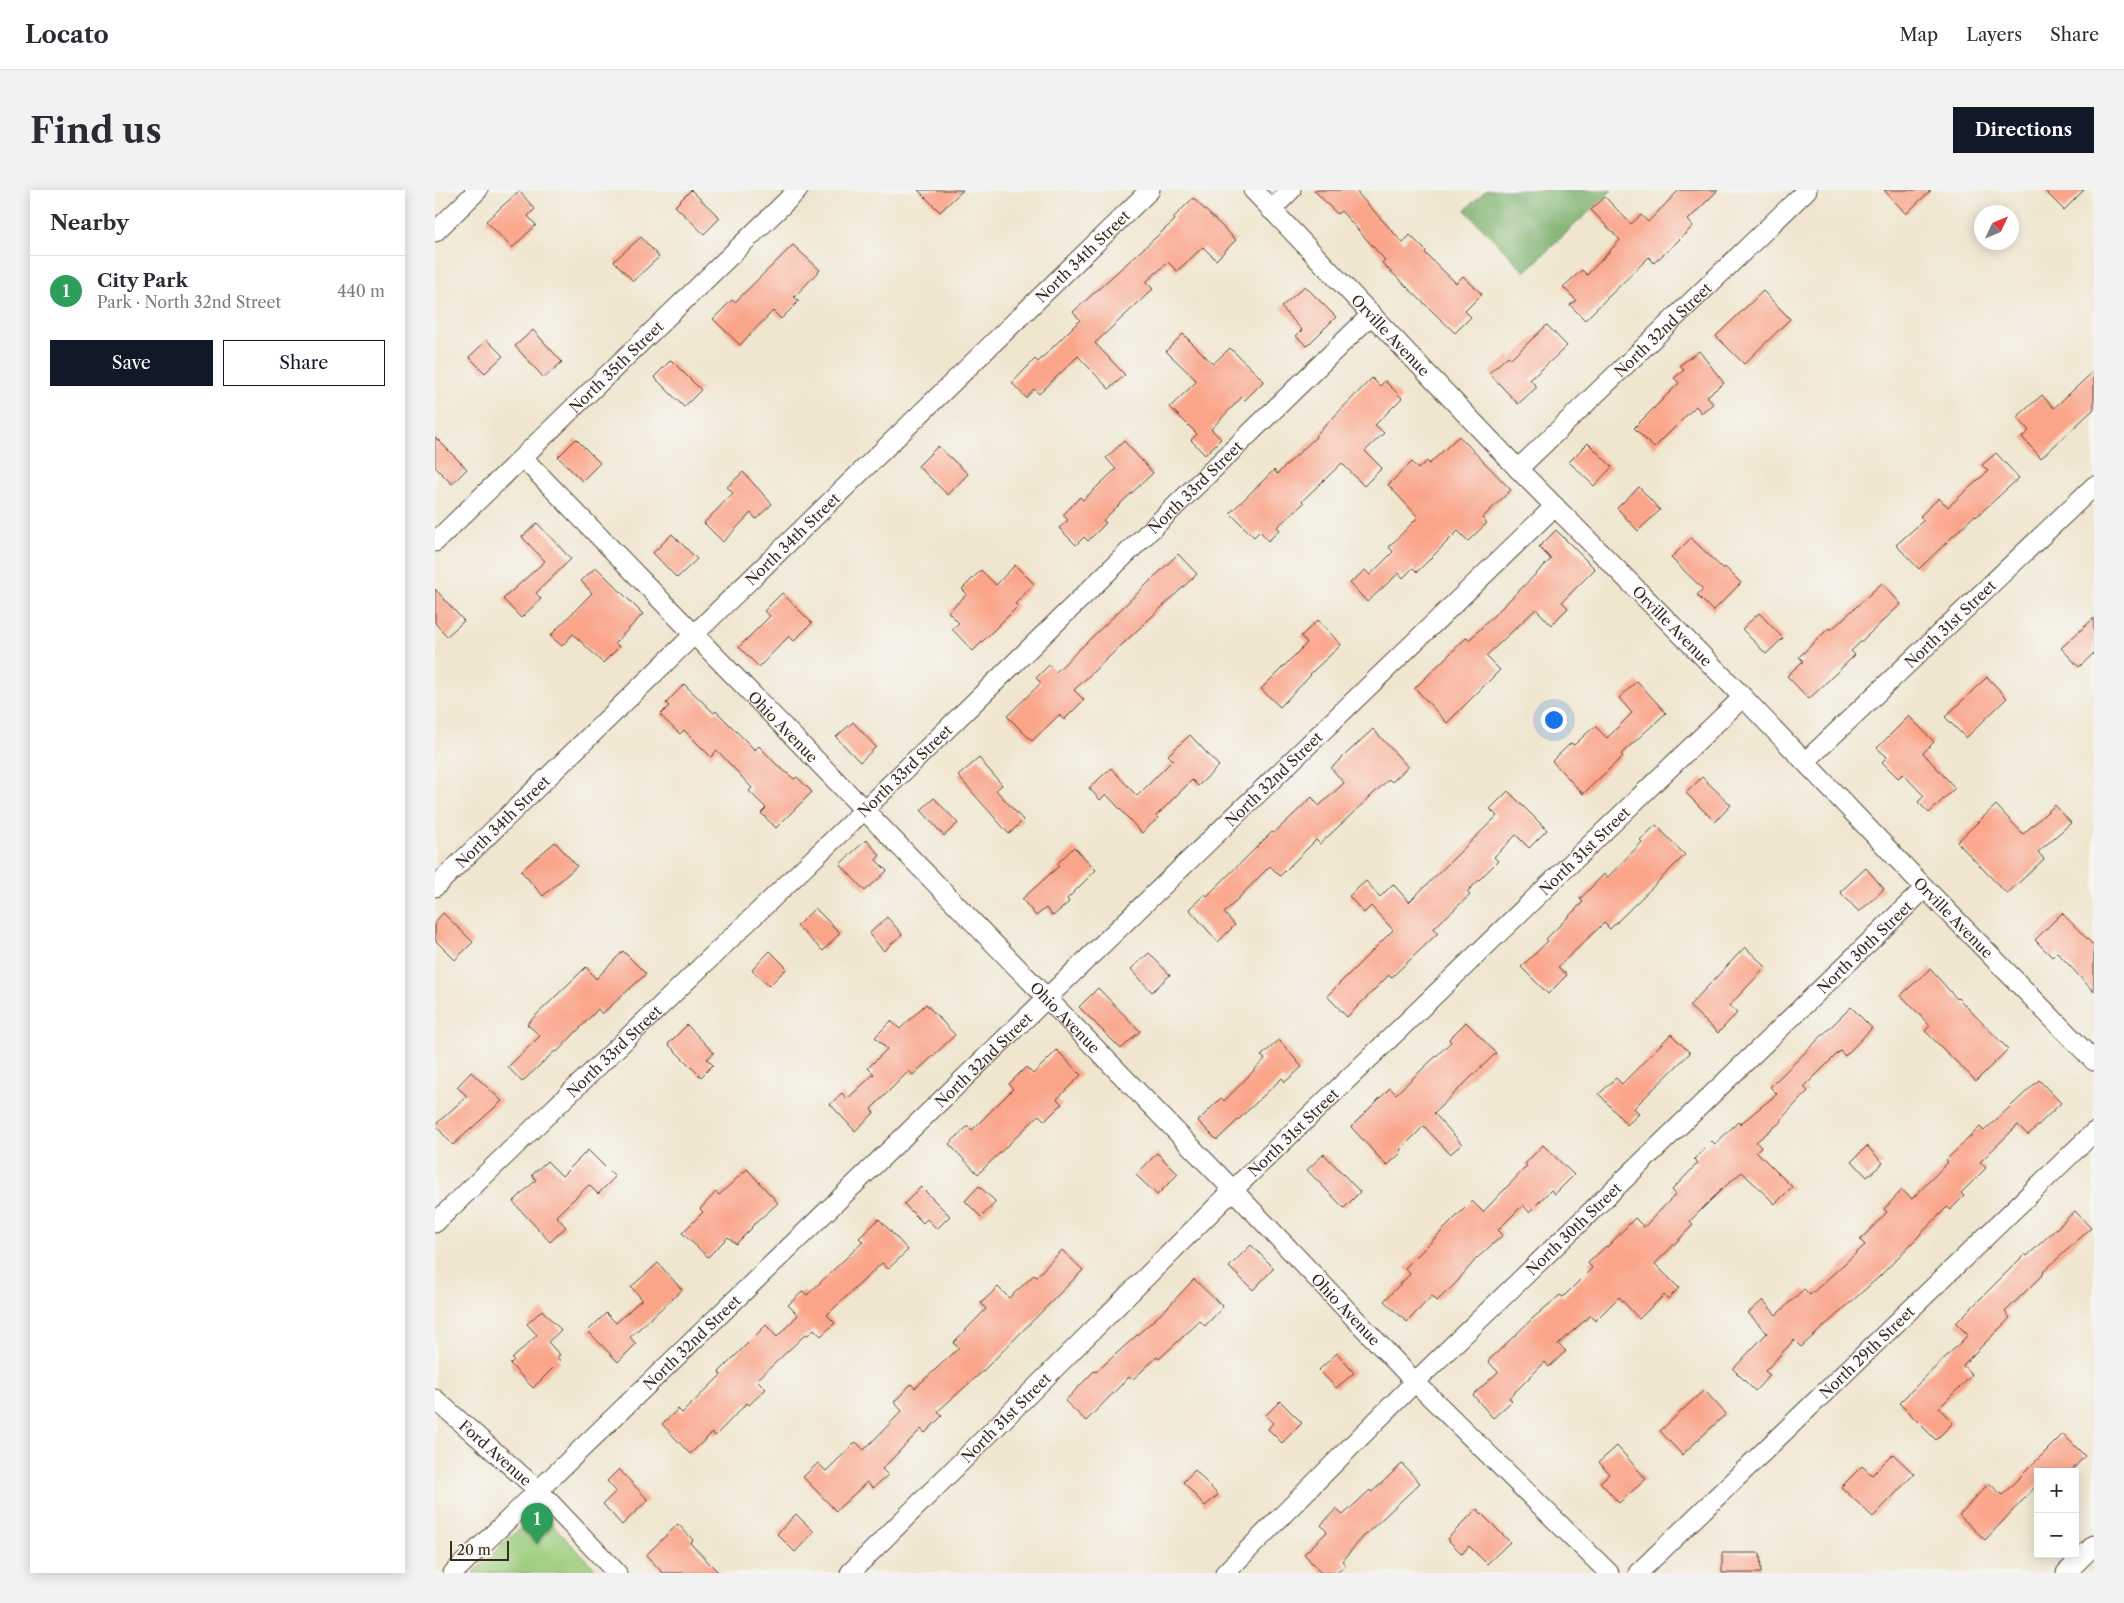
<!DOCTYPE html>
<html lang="en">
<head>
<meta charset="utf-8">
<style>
  :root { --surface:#fff; --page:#f2f2f3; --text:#2b2b33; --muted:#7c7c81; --line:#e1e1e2; --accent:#111827 }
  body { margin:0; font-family:"Libre Caslon Text",serif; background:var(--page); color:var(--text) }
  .controls { position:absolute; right:15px; bottom:15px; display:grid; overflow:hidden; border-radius:0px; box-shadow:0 2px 12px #0003 }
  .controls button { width:45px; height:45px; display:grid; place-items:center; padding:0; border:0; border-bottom:1px solid var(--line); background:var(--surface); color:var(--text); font:25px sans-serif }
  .compass { position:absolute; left:1539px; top:15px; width:45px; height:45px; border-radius:50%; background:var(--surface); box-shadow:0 2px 12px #0003; rotate:46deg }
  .scale { position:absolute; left:15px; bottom:12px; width:59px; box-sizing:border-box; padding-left:5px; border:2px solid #3b2a1e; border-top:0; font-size:14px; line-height:18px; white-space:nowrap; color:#3b2a1e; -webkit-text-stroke:4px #f6f6f2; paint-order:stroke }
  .you { position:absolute; left:1118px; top:529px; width:18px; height:18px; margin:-12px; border:4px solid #fff; border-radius:50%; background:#1a73e8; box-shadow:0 0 0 8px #1a73e833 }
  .badge { display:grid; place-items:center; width:32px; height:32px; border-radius:50%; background:var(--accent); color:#fff; font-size:16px; font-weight:700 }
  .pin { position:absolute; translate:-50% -41px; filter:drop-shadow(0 1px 2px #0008) }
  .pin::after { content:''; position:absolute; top:26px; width:18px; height:15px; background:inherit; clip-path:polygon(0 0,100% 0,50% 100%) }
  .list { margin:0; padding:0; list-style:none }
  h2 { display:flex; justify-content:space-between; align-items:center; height:65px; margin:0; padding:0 20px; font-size:21px }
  h2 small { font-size:16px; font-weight:400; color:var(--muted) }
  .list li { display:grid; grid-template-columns:32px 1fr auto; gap:15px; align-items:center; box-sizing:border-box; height:70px; padding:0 20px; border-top:1px solid var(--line) }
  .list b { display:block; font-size:19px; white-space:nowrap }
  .list p { margin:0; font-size:16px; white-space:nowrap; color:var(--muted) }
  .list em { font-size:16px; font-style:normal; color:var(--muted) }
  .actions { display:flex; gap:10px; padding:15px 20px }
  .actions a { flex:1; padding:11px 0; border:1px solid var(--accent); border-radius:0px; text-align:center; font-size:18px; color:var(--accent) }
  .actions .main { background:var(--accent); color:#fff }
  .map { position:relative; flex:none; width:1659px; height:1383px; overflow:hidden; border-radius:0px }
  header { display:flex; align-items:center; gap:30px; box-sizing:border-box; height:70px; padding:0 25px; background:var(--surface); border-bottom:1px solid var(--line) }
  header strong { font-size:24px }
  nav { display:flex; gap:28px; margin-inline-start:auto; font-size:18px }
  .intro { display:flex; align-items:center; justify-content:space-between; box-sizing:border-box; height:120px; padding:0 30px }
  h1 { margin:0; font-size:35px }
  .button { padding:12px 22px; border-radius:0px; background:var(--accent); color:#fff; font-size:18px; font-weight:700 }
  main { display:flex; gap:30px; padding:0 30px }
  aside { flex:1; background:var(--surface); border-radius:0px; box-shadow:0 2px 12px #0003 }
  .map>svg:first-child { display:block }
  .green { fill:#9ccc7c; stroke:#6c7b4d }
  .forest { fill:#7db06c; stroke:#5c6d45 }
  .building { fill:#faa58a }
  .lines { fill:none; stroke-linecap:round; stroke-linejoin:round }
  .minor-casing { stroke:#564639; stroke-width:21 }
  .minor { stroke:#fff; stroke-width:19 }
  .labels { text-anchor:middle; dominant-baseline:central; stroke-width:5; stroke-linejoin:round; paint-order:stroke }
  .street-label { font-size:15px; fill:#3b2a1e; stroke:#f6f6f2 }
</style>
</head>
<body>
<header>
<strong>Locato</strong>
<nav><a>Map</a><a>Layers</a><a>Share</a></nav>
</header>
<div class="intro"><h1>Find us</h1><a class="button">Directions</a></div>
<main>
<aside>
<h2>Nearby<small></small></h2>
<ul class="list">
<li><span class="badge" style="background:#2e9e5b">1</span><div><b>City Park</b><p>Park · North 32nd Street</p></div><em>440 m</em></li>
</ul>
<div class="actions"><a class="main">Save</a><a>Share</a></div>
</aside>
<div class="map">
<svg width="1659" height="1383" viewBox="0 0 1659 1383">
  <rect width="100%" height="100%" fill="#f6f6f2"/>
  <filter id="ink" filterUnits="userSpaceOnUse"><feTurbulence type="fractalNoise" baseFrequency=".02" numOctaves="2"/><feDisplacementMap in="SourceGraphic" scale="10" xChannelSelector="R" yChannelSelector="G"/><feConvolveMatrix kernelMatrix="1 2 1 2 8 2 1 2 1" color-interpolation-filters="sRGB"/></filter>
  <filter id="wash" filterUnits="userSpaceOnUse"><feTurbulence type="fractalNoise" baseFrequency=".0096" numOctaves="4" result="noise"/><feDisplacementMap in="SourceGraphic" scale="20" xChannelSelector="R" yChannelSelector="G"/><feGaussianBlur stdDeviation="1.12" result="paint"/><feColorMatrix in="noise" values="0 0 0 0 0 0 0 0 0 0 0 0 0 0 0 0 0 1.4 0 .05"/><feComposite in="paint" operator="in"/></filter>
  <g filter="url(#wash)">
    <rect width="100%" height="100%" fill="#f0e6cf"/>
    <path class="green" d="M99 1325H108L164 1383H38Z"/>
    <path class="forest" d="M1051 0H1177L1090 82 1030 20Z"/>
    <g id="blocks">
      <g class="building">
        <path d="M256 0 285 28 269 44 240 16Z"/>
        <path d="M483 0H528L505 22Z"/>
        <path d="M879 0H920L968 53 975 45 991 61 990 63 1021 93 1028 86 1047 104 1030 121 1036 127 1020 143 947 73 950 70 906 21 902 24Z"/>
        <path d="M1244 0H1283L1253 30 1258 36 1243 51 1219 73 1214 67 1150 130 1135 115 1141 110 1128 97 1147 80 1152 85 1185 50 1156 20 1170 7 1196 34 1206 25 1213 32Z"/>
        <path d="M1449 0H1496L1471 24Z"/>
        <path d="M1609 0H1649L1629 20Z"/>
        <path d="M84 1 100 19 93 26 101 35 77 58 51 31Z"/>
        <path d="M758 8 801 50 781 70 768 57 742 81 733 72 711 92 718 99 660 153 690 185 674 199 643 166 604 204 599 199 591 208 577 193 600 169 603 172 645 130 638 122 740 30 738 28Z"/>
        <path d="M206 47 224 67 198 91 179 71Z"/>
        <path d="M358 55 385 80 359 107 364 111 346 129 338 121 305 155 278 129 297 110 300 112Z"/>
        <path d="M870 96 901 127 872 156 861 146 867 140 846 117Z"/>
        <path d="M1328 101 1355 129 1309 174 1281 146Z"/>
        <path d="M1112 135 1132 156 1095 190 1102 197 1083 214 1054 183 1073 166 1076 169Z"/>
        <path d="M98 140 127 172 109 188 80 156Z"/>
        <path d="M748 144 778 174 795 158 829 191 810 210 807 207 776 239 786 249 770 265 756 250 762 244 735 217 762 191 731 161Z"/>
        <path d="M52 150 68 166 50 183 34 167Z"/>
        <path d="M1264 161 1289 193 1272 206 1278 214 1266 223 1261 216 1219 258 1199 238 1244 193 1239 188 1249 180 1245 175Z"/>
        <path d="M236 170 266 200 249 217 219 187Z"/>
        <path d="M1659 181V219L1606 268 1587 247 1594 241 1582 227 1607 205 1619 218Z"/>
        <path d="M937 188 945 196 950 191 967 208 940 235 949 243 930 261 947 278 929 296 907 273 867 311 869 313 842 337 845 340 833 351 825 341 819 347 795 323 839 280 842 284 881 247 880 246Z"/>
        <path d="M1024 246 1076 300 1047 328 1052 333 1033 351 1023 341 982 382 978 378 968 388 964 383 932 412 915 393 930 380 935 385 958 362 954 357 983 327 953 295 977 272 983 279 992 271 994 274Z"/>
        <path d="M0 247 32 279 17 294 0 277Z"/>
        <path d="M141 249 165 273 147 291 123 267Z"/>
        <path d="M689 251 718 283 668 330 671 333 653 351 649 347 641 355 624 338 633 330 628 325 645 307 648 310 681 279 671 268Z"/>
        <path d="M1153 253 1177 277 1159 296 1134 272Z"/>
        <path d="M503 256 533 284 513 305 483 276Z"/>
        <path d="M1561 263 1584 288 1541 327 1540 325 1484 379 1461 355 1489 330 1485 326 1504 308 1513 317 1553 281 1547 275Z"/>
        <path d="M308 282 337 314 321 329 316 323 288 352 269 333 298 303 292 297Z"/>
        <path d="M1204 297 1225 320 1203 341 1182 318Z"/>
        <path d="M102 333 136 369 101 403 106 409 86 428 68 409 110 371 87 347Z"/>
        <path d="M1121 340 1160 379 1127 412 1133 418 1116 435 1101 419 1051 466 1065 480 1012 533 980 498 1032 447 1034 450 1116 369 1104 357Z"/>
        <path d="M237 344 262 369 242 388 218 363Z"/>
        <path d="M1256 348 1288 379 1290 377 1306 393 1278 421 1262 405 1268 399 1236 368Z"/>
        <path d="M743 364 762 384 639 500 649 510 629 530 624 525 597 551 572 526 606 493 601 488 614 475 621 482Z"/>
        <path d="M580 375 599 394 580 414 583 416 538 461 517 439 524 433 513 422 532 404 527 399 546 380 561 395Z"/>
        <path d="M161 377 208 424 180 453 184 457 168 473 138 444 127 456 115 446 157 403 146 391Z"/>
        <path d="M1447 393 1466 414 1416 461 1420 465 1374 509 1352 486 1368 471 1364 467 1394 438 1396 440Z"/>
        <path d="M0 399 29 431 12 446 0 433Z"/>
        <path d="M347 403 377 433 359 451 354 446 324 477 304 457 335 426 329 421Z"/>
        <path d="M1324 423 1348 448 1331 464 1307 439Z"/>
        <path d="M1659 428V463L1644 477 1626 458Z"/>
        <path d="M883 430 906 455 875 484 876 485 845 517 826 499 872 453 866 446Z"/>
        <path d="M1552 487 1572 508 1531 548 1510 527Z"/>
        <path d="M1202 491 1231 523 1186 564 1188 566 1148 604 1117 571 1136 553 1139 555 1160 536 1172 548 1197 523 1184 508Z"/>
        <path d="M249 494 279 523 281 521 320 560 324 556 341 574 359 589 362 587 377 602 341 638 326 623 331 618 314 601 317 598 282 560 276 567 249 540 245 544 225 525 234 516 231 513Z"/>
        <path d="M1474 526 1499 552 1488 563 1520 598 1494 623 1483 612 1489 606 1468 584 1463 588 1447 572 1452 567 1442 558Z"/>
        <path d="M418 532 441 557 425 572 401 547Z"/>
        <path d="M938 539 973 577 957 592 954 589 885 654 881 650 845 686 835 676 789 723 800 735 783 752 754 719 770 704 772 706 837 642 839 643 877 607 884 616 909 593 896 578Z"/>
        <path d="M755 545 784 576 763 596 757 590 721 626 723 628 707 643 671 604 665 610 654 598 676 578 702 606 738 570 733 565Z"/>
        <path d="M544 568 567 595 561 600 588 630 574 644 523 586Z"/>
        <path d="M1267 587 1296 615 1280 632 1251 603Z"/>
        <path d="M1073 601 1112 640 1094 658 1081 645 1059 667 1063 671 1032 702 1035 705 999 738 1003 743 956 788 954 785 912 827 892 806 958 740 936 716 929 723 914 706 931 691 945 707 958 694 974 712 1062 626 1055 619Z"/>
        <path d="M499 608 523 633 509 646 486 620Z"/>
        <path d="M1561 615 1588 644 1620 615 1636 633 1603 662 1609 669 1572 704 1522 652Z"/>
        <path d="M1221 635 1250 665 1175 739 1169 733 1123 777 1132 785 1113 804 1086 777 1113 751 1111 749 1148 712 1145 709 1169 684 1172 688 1207 652 1205 650Z"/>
        <path d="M431 650 445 665 441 670 452 681 430 701 405 674Z"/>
        <path d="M120 652 142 676 108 706 86 681Z"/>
        <path d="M639 657 661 680 632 709 634 712 618 726 611 718 601 726 587 709 624 676 622 674Z"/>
        <path d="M1431 678 1449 699 1424 722 1405 702Z"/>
        <path d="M380 718 405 743 388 761 362 736Z"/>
        <path d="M8 723 38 752 20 770 0 750V732Z"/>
        <path d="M1627 723 1659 756V802L1622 762 1617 767 1600 750Z"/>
        <path d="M452 727 467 744 449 761 434 744Z"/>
        <path d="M1310 757 1331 777 1294 816 1302 823 1283 843 1254 816Z"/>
        <path d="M188 761 211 784 167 824 163 819 122 862 120 861 87 892 73 877 105 846 92 834 151 777 161 789Z"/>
        <path d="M335 761 352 778 334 796 317 780Z"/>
        <path d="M714 763 735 785 717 802 696 779Z"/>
        <path d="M1495 779 1522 809 1523 808 1573 859 1541 891 1490 841 1495 836 1466 805Z"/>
        <path d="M663 798 705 841 686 859 644 817Z"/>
        <path d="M491 814 520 845 478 885 474 881 436 919 439 923 420 941 395 914 407 903 412 909 439 884 433 878 452 859 440 847 456 831 465 839Z"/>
        <path d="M1416 817 1437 838 1410 866 1405 861 1369 897 1373 901 1346 929 1347 931 1321 952 1326 957 1321 961 1357 997 1340 1014 1307 982 1287 999 1255 1031 1258 1035 1220 1074 1244 1098 1233 1109 1229 1105 1204 1129 1184 1107 1160 1131 1155 1126 1123 1154 1131 1161 1114 1177 1110 1172 1074 1208 1077 1211 1058 1228 1038 1205 1063 1182 1053 1171 1098 1128 1125 1105 1128 1107 1157 1078 1153 1073 1171 1056 1172 1057 1200 1028 1209 1037 1241 1004 1237 1000 1263 973 1259 969 1277 951 1280 954 1303 932 1305 934 1342 904 1335 897Z"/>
        <path d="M1031 832 1061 863 999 923 1027 954 1015 964 989 936 965 960 967 962 952 976 916 937 955 898 961 904 1016 852 1014 849Z"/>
        <path d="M252 835 279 863 272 869 278 875 266 887 233 854Z"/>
        <path d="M1236 844 1255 863 1199 918 1204 924 1192 935 1164 904 1181 888 1187 894Z"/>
        <path d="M844 850 867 877 850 892 847 888 782 950 763 931 786 908 789 911 830 869 826 866Z"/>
        <path d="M622 860 646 885 622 909 627 914 610 931 604 925 543 984 514 954 533 936 537 940 578 899 574 894 591 877 598 884Z"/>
        <path d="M36 882 67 911 18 955 0 935 32 906 22 897Z"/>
        <path d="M1604 890 1626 913 1593 945 1583 935 1545 972 1551 978 1526 1003 1529 1006 1515 1020 1512 1017 1445 1086 1366 1157 1359 1150 1330 1181 1335 1185 1320 1201 1298 1179 1332 1143 1313 1123 1328 1110 1341 1125 1369 1099 1375 1105 1430 1055 1425 1050 1452 1022 1449 1019 1467 1000 1477 1009 1513 972 1511 970 1545 937 1549 941Z"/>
        <path d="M1108 955 1139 985 1120 1004 1116 1000 1094 1022 1088 1015 1063 1040 1068 1045 1041 1069 1020 1094 1002 1111 997 1106 972 1132 949 1111 975 1084 970 1078 1037 1011 1048 1022 1092 976 1090 974Z"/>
        <path d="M1432 956 1448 973 1432 987 1417 971Z"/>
        <path d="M153 960 180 987 163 1004 154 995 121 1026 131 1037 115 1052 78 1012 101 990 97 985 112 971 127 986Z"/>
        <path d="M722 963 743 984 722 1005 701 985Z"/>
        <path d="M889 964 925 1002 909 1018 872 980Z"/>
        <path d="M312 979 343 1013 316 1037 317 1038 301 1054 293 1047 273 1067 247 1043 268 1022 265 1019 281 1002 284 1005Z"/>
        <path d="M544 996 561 1012 546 1027 530 1011Z"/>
        <path d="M486 997 515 1026 502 1039 492 1029 488 1033 469 1014Z"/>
        <path d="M1640 1021 1656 1038 1608 1082 1609 1083 1570 1122 1575 1128 1528 1175 1537 1185 1504 1218 1518 1233 1501 1250 1464 1213 1533 1145 1521 1133 1590 1064 1592 1066Z"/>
        <path d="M444 1029 473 1060 453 1079 447 1073 392 1125 400 1133 386 1146 379 1139 373 1145 371 1144 322 1190 331 1199 314 1215 312 1213 280 1246 277 1243 255 1264 227 1234 243 1219 247 1223 286 1185 284 1182 331 1135 342 1147 363 1125 353 1115 368 1101 372 1105 428 1052 424 1048Z"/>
        <path d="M816 1055 839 1078 818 1100 794 1077Z"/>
        <path d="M627 1060 648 1080 547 1182 503 1221 507 1226 490 1243 486 1239 447 1279 453 1285 438 1298 432 1292 401 1321 368 1287 383 1273 391 1281 421 1252 429 1260 467 1221 459 1212 476 1194 480 1198 524 1158 518 1153 551 1119 546 1113 563 1097 574 1108 599 1085 601 1087Z"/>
        <path d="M223 1073 247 1100 195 1147 201 1154 183 1172 153 1141 171 1123 181 1133 207 1109 196 1097Z"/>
        <path d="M759 1089 788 1117 770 1136 765 1131 724 1169 722 1167 697 1190 694 1187 651 1231 630 1211 659 1181 661 1182 732 1118Z"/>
        <path d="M107 1120 126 1140 113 1152 125 1165 122 1167 125 1171 98 1198 75 1174 79 1170 77 1169 102 1145 92 1134Z"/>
        <path d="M902 1163 919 1183 901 1198 884 1180Z"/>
        <path d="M1269 1200 1291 1224 1247 1265 1225 1241Z"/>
        <path d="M845 1211 867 1233 847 1253 833 1239 838 1233 831 1225Z"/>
        <path d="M1628 1244 1650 1266 1635 1282H1603V1294L1550 1350 1524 1325 1554 1293 1567 1305Z"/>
        <path d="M1182 1256 1211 1289 1184 1313 1165 1292 1174 1284 1164 1272Z"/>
        <path d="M1458 1264 1479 1284 1438 1327 1406 1297 1427 1276 1437 1285Z"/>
        <path d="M967 1274 985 1293 929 1346 907 1371 911 1375 902 1383H886L869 1364 892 1342 886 1335 901 1319 908 1325 935 1300 937 1302Z"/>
        <path d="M184 1279 213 1310 187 1335 168 1314 181 1301 172 1291Z"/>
        <path d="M760 1280 783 1305 770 1316 748 1292Z"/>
        <path d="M1042 1319 1075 1352 1052 1374 1034 1356 1027 1364 1012 1349Z"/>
        <path d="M361 1324 379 1342 360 1362 342 1344Z"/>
        <path d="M243 1334 258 1350 255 1353 284 1383H228L211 1365Z"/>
        <path d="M1287 1363H1325L1326 1383H1287Z"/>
      </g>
    </g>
  </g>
  <g filter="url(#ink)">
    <use href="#blocks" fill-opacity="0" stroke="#564639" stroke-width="1"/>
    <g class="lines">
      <g class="minor-casing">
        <g id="minor">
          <path id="s1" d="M818 0 1083 279 1308 507 1490 698 1659 871"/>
          <path d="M836 20 856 0"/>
          <path d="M0 42 43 0"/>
          <path id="s2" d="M88 268 798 1000 980 1192 1174 1383"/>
          <path id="s3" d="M1083 279 1372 0"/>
          <path id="s4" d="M0 352 363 0"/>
          <path id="s5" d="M1371 571 1659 296"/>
          <path id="s6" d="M0 697 715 0"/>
          <path id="s7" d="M0 1033 428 621 937 124"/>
          <path id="s8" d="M0 1209 104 1301 182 1383"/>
          <path id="s9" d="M18 1383 1120 316"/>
          <path id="s10" d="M415 1383 798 1000 1308 507"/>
          <path id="s11" d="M790 1383 980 1192 1490 698"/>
          <path id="s12" d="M1203 1383 1659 942"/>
          <path d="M1631 1383 1659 1355"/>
        </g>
      </g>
      <use href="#minor" class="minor"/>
    </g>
  </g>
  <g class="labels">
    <g class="street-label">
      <text stroke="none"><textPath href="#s6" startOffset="904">North 34th Street</textPath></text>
      <text stroke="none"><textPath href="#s3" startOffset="201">North 32nd Street</textPath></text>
      <text stroke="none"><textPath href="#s1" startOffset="200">Orville Avenue</textPath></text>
      <text stroke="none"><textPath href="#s4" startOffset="252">North 35th Street</textPath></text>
      <text stroke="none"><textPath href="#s7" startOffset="1058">North 33rd Street</textPath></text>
      <text stroke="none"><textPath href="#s6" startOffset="499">North 34th Street</textPath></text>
      <text stroke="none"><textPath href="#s5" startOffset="199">North 31st Street</textPath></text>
      <text stroke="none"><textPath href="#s1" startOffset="605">Orville Avenue</textPath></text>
      <text stroke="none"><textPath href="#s2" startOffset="374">Ohio Avenue</textPath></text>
      <text stroke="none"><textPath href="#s7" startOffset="652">North 33rd Street</textPath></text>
      <text stroke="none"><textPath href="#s9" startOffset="1142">North 32nd Street</textPath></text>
      <text stroke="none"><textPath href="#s6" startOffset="94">North 34th Street</textPath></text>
      <text stroke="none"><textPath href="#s10" startOffset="1030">North 31st Street</textPath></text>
      <text stroke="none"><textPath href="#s1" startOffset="1010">Orville Avenue</textPath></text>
      <text stroke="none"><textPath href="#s11" startOffset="895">North 30th Street</textPath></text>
      <text stroke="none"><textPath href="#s2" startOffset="779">Ohio Avenue</textPath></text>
      <text stroke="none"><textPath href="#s7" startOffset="248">North 33rd Street</textPath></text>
      <text stroke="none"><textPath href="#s9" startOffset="738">North 32nd Street</textPath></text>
      <text stroke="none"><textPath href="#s10" startOffset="625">North 31st Street</textPath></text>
      <text stroke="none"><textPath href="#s11" startOffset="490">North 30th Street</textPath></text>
      <text stroke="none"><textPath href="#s2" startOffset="1184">Ohio Avenue</textPath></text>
      <text stroke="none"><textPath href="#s9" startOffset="332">North 32nd Street</textPath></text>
      <text stroke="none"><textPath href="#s12" startOffset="318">North 29th Street</textPath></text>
      <text stroke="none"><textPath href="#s10" startOffset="220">North 31st Street</textPath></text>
      <text stroke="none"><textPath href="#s8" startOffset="81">Ford Avenue</textPath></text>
    </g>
  </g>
</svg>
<div class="controls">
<button>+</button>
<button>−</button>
</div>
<svg class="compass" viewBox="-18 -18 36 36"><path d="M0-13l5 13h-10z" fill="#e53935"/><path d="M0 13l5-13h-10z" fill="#7c7c81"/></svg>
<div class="scale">20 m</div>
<div class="you"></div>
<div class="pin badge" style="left:102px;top:1354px;background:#2e9e5b">1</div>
</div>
</main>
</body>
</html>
